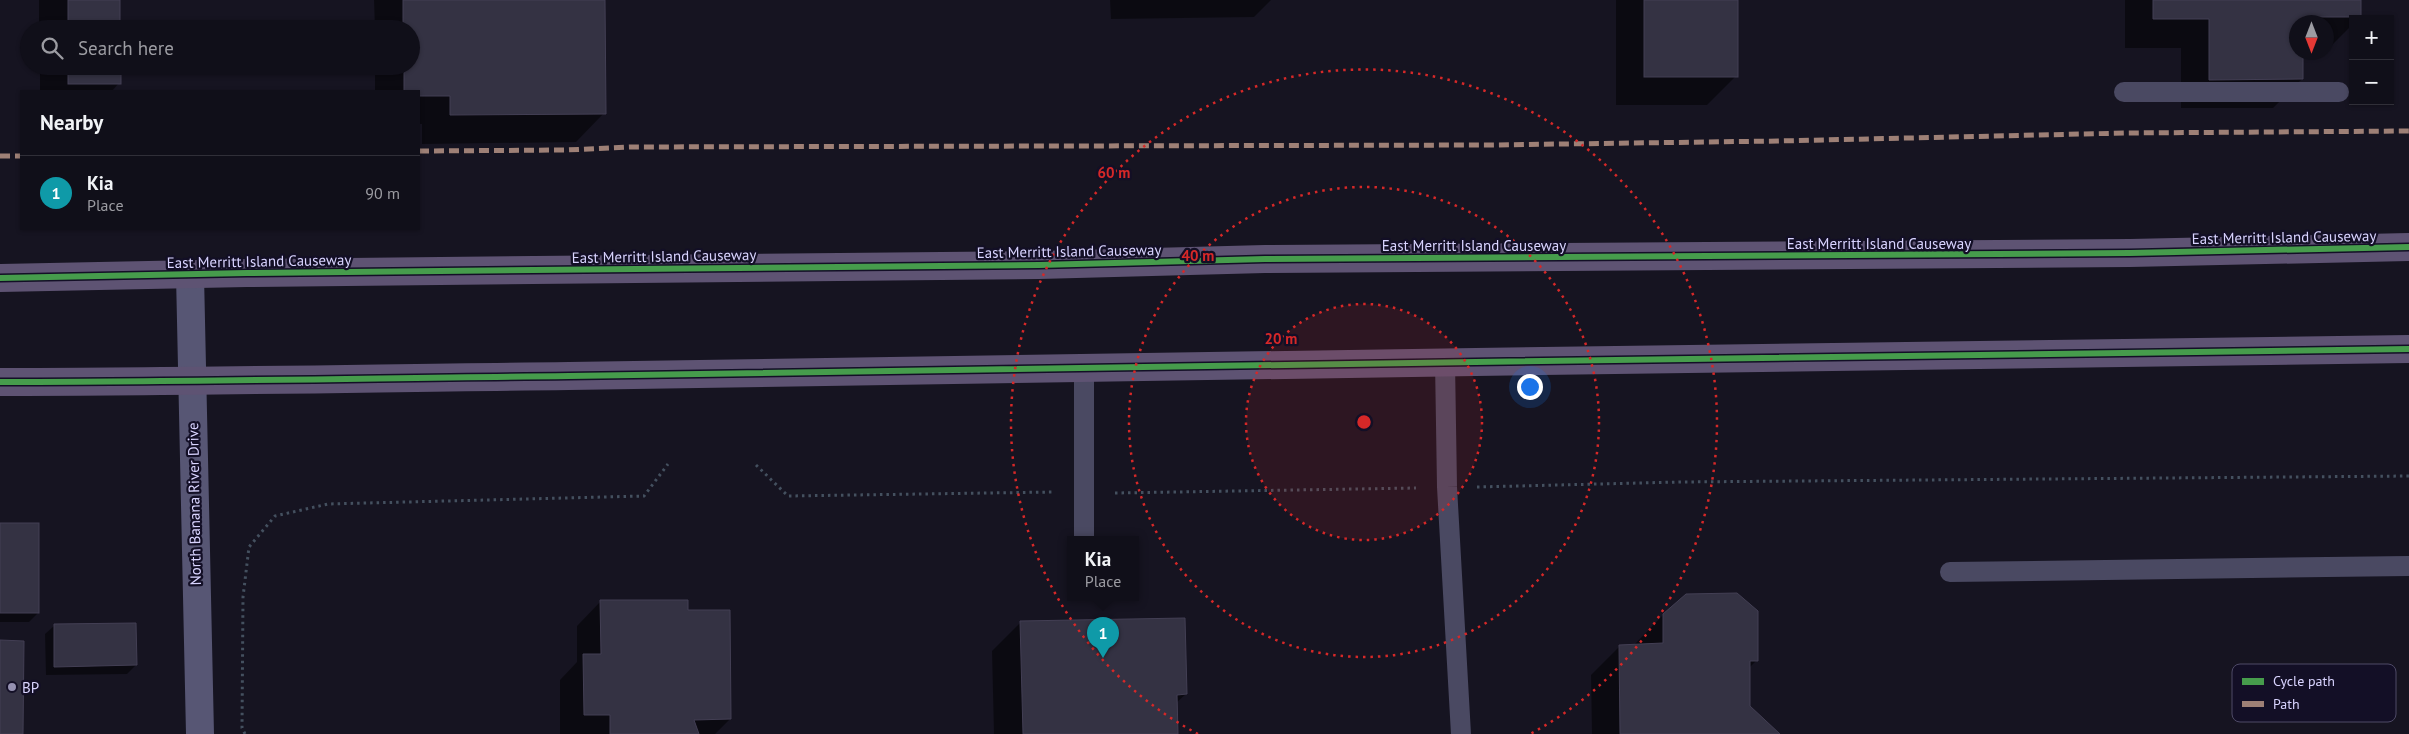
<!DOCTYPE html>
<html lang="en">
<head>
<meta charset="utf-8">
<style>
  :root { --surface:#100f19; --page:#1e1d26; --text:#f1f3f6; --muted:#9c9ca2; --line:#302f38; --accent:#9591b1 }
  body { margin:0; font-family:"PT Sans",sans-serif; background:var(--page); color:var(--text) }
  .controls { position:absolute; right:15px; top:15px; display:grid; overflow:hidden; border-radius:0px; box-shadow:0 1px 4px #0004 }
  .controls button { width:45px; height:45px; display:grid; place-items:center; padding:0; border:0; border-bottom:1px solid var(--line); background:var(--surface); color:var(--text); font:25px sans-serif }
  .compass { position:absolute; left:2289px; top:15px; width:45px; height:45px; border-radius:50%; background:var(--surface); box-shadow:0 1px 4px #0004; rotate:180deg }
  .you { position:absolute; left:1529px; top:386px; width:18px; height:18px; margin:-12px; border:4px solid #fff; border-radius:50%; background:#1a73e8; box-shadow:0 0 0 8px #1a73e833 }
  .badge { display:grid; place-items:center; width:32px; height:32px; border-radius:50%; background:var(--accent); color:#fff; font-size:16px; font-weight:700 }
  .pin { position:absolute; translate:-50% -41px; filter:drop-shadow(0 1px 2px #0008) }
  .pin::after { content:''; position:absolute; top:26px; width:18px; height:15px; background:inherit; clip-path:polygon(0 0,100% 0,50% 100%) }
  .popup { position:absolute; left:1067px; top:536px; width:72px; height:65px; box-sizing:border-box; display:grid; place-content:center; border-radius:0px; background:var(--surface); filter:drop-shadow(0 1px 4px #0005); font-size:16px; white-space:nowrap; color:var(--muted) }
  .popup b { font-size:19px; color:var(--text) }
  .popup::after { content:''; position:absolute; left:50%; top:100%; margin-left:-10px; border:10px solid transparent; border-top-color:var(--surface) }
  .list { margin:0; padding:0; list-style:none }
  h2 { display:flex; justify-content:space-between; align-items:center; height:65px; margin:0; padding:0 20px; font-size:21px }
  h2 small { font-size:16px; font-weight:400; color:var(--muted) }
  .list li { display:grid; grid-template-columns:32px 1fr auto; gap:15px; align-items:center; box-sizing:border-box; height:75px; padding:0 20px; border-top:1px solid var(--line) }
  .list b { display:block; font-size:19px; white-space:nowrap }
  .list p { margin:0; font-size:16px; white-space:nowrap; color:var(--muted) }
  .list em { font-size:16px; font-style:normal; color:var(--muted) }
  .icon { flex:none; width:28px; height:28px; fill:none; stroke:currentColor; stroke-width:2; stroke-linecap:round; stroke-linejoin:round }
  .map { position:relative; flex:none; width:2409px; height:734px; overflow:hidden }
  .search { position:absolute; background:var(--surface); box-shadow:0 1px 4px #0004; left:20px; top:20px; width:400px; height:55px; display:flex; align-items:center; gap:12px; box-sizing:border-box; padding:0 18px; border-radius:28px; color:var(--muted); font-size:19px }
  .panel { position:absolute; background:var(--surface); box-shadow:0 1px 4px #0004; left:20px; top:90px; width:400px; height:140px; border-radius:0px }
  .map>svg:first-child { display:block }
  .shadow { fill:#0007 }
  .building { fill:#343243; stroke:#433f54 }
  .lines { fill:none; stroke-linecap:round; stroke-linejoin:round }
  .path { stroke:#44505f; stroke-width:3; stroke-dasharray:2.5 4; stroke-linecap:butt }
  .lane { stroke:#4a4962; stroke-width:20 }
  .secondary { stroke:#575674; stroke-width:28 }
  .primary { stroke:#5e5373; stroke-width:28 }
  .quiet { stroke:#9e8076; stroke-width:5; stroke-dasharray:10 5; stroke-linecap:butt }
  .cycleway-casing { stroke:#130f26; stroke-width:9 }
  .cycleway { stroke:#469c4c; stroke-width:6 }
  .ring { fill:none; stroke:#d62828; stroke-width:2.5; stroke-dasharray:2.5 5 }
  .poi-dot { fill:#9591b1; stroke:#130f26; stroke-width:2 }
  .labels { text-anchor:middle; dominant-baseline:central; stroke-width:4.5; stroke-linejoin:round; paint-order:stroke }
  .street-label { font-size:15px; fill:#d9d4ff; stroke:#130f26 }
  .poi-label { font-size:15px; fill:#d9d4ff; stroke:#130f26; text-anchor:start }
  .key { fill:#130f26; stroke:#4e4a67; stroke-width:1 }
  .key-label { font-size:14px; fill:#d9d4ff }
  .centre { fill:#d62828; stroke:#130f26; stroke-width:2.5 }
  .ring-label { font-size:15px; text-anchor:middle; font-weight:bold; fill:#d62828; stroke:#130f26; stroke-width:4.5; stroke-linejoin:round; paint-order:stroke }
</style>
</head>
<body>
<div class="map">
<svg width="2409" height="734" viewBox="0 0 2409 734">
  <rect width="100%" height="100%" fill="#161421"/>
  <g class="shadow">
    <rect x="39" y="0" width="80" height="29"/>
    <path d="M374 0H604V113L576 142 422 144V124H419V91H375V66H411V29H375Z"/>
    <path d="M1110 0H1271L1254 17 1111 19Z"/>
    <path d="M1616 0H1691L1736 76 1707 105H1616Z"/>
    <path d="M2125 0H2360V17L2353 19V24L2331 46H2326V22H2296V52L2302 79 2273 108H2181V48H2125Z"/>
    <path d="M40 66H119V83L112 91H40Z"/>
    <path d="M0 524 38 613 29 622H0Z"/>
    <path d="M601 601 687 611 730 719 715 734H560V680L577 662V626Z"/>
    <path d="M1663 615 1757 660 1749 668V707L1778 734H1592L1591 675 1620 646 1634 645Z"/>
    <path d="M1021 622 1186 694 1176 703 1177 734H994L992 651Z"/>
    <path d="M54 626 136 665 127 674 46 675 45 634Z"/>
  </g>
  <g class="building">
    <rect x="68" y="0" width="52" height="29"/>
    <path d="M403 0H605L606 114 450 115V96H419V91H404V66H411V29H403Z"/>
    <rect x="1644" y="0" width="94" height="77"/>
    <path d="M2153 0H2361V17H2303V22H2296V52H2303V79L2209 80V19H2153Z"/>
    <rect x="68" y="66" width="53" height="18"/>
    <rect x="0" y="523" width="39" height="90"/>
    <path d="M1737 593 1758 611V661H1750V706L1780 734H1620L1619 645 1663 643V614L1686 594Z"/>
    <path d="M600 600H688V610H730L731 719 694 720 699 734H610V715H584L583 654H601Z"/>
    <path d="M1185 618 1187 694 1177 695 1178 734H1023L1020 621Z"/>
    <path d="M136 623 137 665 54 667V624Z"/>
    <path d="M0 640 24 641 23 734H0Z"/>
  </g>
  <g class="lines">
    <g class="path">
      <path d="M756 465 788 496 1054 492"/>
      <path d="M1477 487 1680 482 2409 476"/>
      <path d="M1115 493 1416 488"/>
      <path d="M245 734 242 728 243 597 249 547 275 516 328 504 644 496 668 464"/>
    </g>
    <g class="lane">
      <path d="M2124 92H2339"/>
      <path d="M1445 362 1447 487 1461 734"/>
      <path d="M1084 539V369"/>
      <path d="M1950 572 2409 566"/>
    </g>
    <path class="secondary" d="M190 275 200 734"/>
    <g class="primary">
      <path d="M0 278 247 273 1039 265 1265 259 2130 253 2409 247"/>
      <path d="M0 382C190 382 379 378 569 376 1182 368 1796 355 2409 349"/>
    </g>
    <g class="quiet">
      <path d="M419 151 566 150 630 147 1491 145 1778 141 2126 133 2409 131"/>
      <path d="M0 156H21"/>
    </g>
    <g class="cycleway-casing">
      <g id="cycleway">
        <path d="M0 278 247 273 1039 265 1265 259 2130 253 2409 247"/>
        <path d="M0 382C190 382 379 378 569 376 1182 368 1796 355 2409 349"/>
      </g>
    </g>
    <use href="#cycleway" class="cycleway"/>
  </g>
  <circle cx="1364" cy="422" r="118" fill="#d62828" fill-opacity=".12"/>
  <g class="ring">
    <circle cx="1364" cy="422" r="118"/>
    <circle cx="1364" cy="422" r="235"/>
    <path d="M1198 734A353 353 0 1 1 1530 734"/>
  </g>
  <circle class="poi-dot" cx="12" cy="687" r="5"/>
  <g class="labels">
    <g class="street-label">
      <text transform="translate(2284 237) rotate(-1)">East Merritt Island Causeway</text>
      <text x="1879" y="243">East Merritt Island Causeway</text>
      <text x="1474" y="245">East Merritt Island Causeway</text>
      <text transform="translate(1069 251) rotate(-1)">East Merritt Island Causeway</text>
      <text transform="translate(664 256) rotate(-1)">East Merritt Island Causeway</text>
      <text transform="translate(259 261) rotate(-1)">East Merritt Island Causeway</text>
      <text transform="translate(194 504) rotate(-91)">North Banana River Drive</text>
    </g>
    <g class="poi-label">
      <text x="22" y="687">BP</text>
    </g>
  </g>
  <rect x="2232" y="664" width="164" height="58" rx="8" class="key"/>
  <rect x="2242" y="678" width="22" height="7" fill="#469c4c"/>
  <rect x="2242" y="701" width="22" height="6" fill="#9e8076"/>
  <g class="key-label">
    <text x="2273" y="686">Cycle path</text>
    <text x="2273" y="709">Path</text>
  </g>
  <circle cx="1364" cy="422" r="8" class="centre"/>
  <g class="ring-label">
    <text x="1114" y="178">60 m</text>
    <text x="1198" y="261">40 m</text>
    <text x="1281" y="344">20 m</text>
  </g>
</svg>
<div class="controls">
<button>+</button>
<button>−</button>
</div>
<svg class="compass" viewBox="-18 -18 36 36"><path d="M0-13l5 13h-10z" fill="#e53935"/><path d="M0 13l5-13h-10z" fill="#9c9ca2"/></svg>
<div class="you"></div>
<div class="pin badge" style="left:1103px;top:658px;background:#0f9aa8">1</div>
<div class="popup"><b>Kia</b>Place</div>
<div class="search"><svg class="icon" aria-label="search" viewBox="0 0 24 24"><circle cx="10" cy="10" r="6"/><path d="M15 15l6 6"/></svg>Search here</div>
<section class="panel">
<h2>Nearby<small></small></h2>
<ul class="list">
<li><span class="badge" style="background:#0f9aa8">1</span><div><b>Kia</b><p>Place</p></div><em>90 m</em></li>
</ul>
</section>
</div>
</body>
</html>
